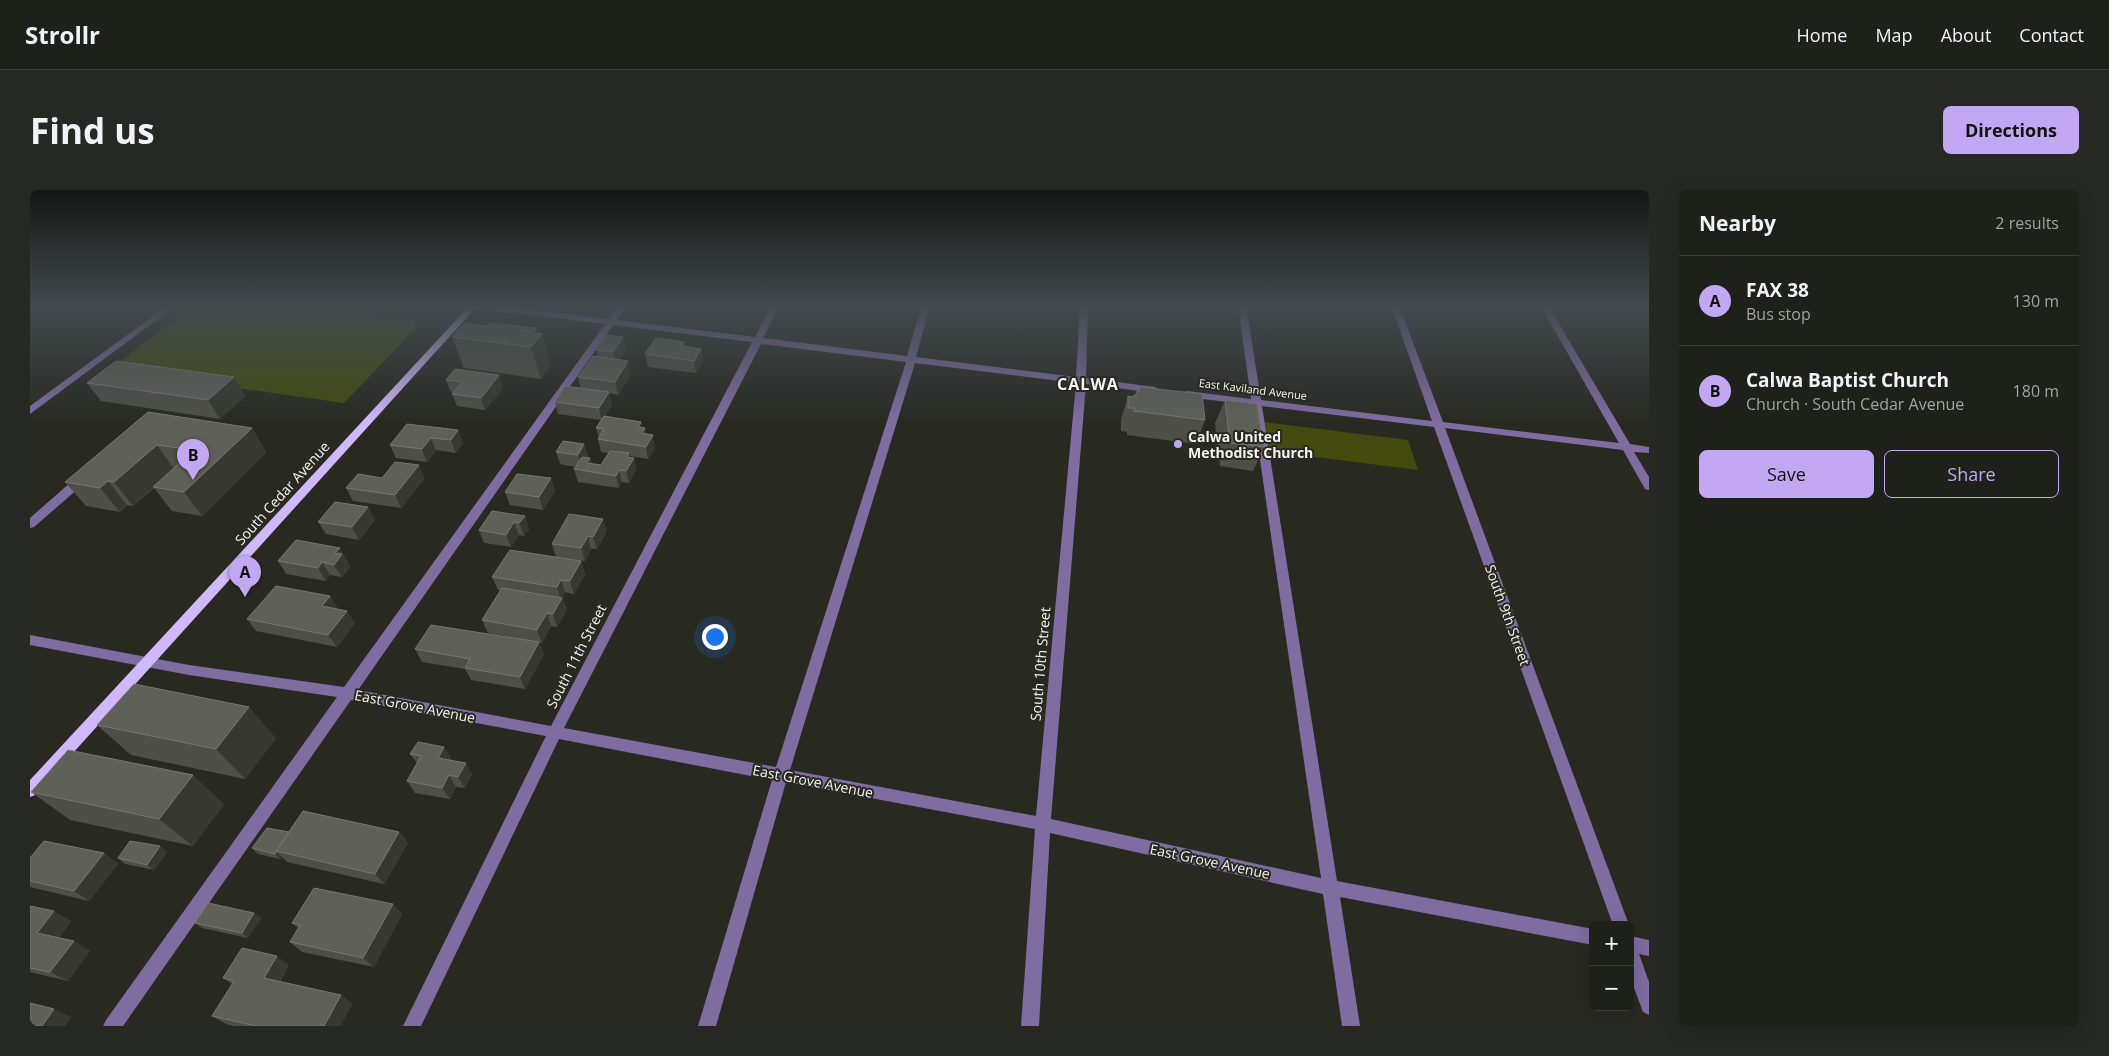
<!DOCTYPE html>
<html lang="en">
<head>
<meta charset="utf-8">
<style>
  :root { --surface:#1e201a; --page:#262823; --text:#f1f3f6; --muted:#a1a3a2; --line:#3c3e39; --accent:#c2a7f2 }
  body { margin:0; font-family:"Open Sans",sans-serif; background:var(--page); color:var(--text) }
  .controls { position:absolute; right:15px; bottom:15px; display:grid; overflow:hidden; border-radius:8px; box-shadow:0 5px 20px #0002 }
  .controls button { width:45px; height:45px; display:grid; place-items:center; padding:0; border:0; border-bottom:1px solid var(--line); background:var(--surface); color:var(--text); font:25px sans-serif }
  .you { position:absolute; left:684px; top:446px; width:18px; height:18px; margin:-12px; border:4px solid #fff; border-radius:50%; background:#1a73e8; box-shadow:0 0 0 8px #1a73e833 }
  .badge { display:grid; place-items:center; width:32px; height:32px; border-radius:50%; background:var(--accent); color:#111; font-size:16px; font-weight:700 }
  .pin { position:absolute; translate:-50% -41px; filter:drop-shadow(0 1px 2px #0008) }
  .pin::after { content:''; position:absolute; top:26px; width:18px; height:15px; background:inherit; clip-path:polygon(0 0,100% 0,50% 100%) }
  .list { margin:0; padding:0; list-style:none }
  h2 { display:flex; justify-content:space-between; align-items:center; height:65px; margin:0; padding:0 20px; font-size:21px }
  h2 small { font-size:16px; font-weight:400; color:var(--muted) }
  .list li { display:grid; grid-template-columns:32px 1fr auto; gap:15px; align-items:center; box-sizing:border-box; height:90px; padding:0 20px; border-top:1px solid var(--line) }
  .list b { display:block; font-size:19px; white-space:nowrap }
  .list p { margin:0; font-size:16px; white-space:nowrap; color:var(--muted) }
  .list em { font-size:16px; font-style:normal; color:var(--muted) }
  .actions { display:flex; gap:10px; padding:15px 20px }
  .actions a { flex:1; padding:11px 0; border:1px solid var(--accent); border-radius:8px; text-align:center; font-size:18px; color:var(--accent) }
  .actions .main { background:var(--accent); color:#111 }
  .map { position:relative; flex:none; width:1619px; height:836px; overflow:hidden; border-radius:8px }
  header { display:flex; align-items:center; gap:30px; box-sizing:border-box; height:70px; padding:0 25px; background:var(--surface); border-bottom:1px solid var(--line) }
  header strong { font-size:24px }
  nav { display:flex; gap:28px; margin-inline-start:auto; font-size:18px }
  .intro { display:flex; align-items:center; justify-content:space-between; box-sizing:border-box; height:120px; padding:0 30px }
  h1 { margin:0; font-size:35px }
  .button { padding:12px 22px; border-radius:8px; background:var(--accent); color:#111; font-size:18px; font-weight:700 }
  main { display:flex; gap:30px; padding:0 30px }
  aside { flex:1; background:var(--surface); border-radius:8px; box-shadow:0 5px 20px #0002 }
  .map>svg:first-child { display:block }
  .green { fill:#434b0f }
  .lines { fill:none; stroke-linecap:round; stroke-linejoin:round }
  .minor { fill:#7f6ca1; fill-rule:evenodd }
  .major { fill:#d0b8fa; fill-rule:evenodd }
  .wall { fill:#4e4f47 }
  .shaded-wall { fill:#373930 }
  .building { fill:#5f6159; stroke:#777871 }
  .poi-dot { fill:#c2a7f2; stroke:#282a22; stroke-width:2 }
  .labels { text-anchor:middle; dominant-baseline:central; stroke-width:4; stroke-linejoin:round; paint-order:stroke }
  .far-street-label { font-size:11px; fill:#f4f5f0; stroke:#282a22 }
  .poi-label { font-size:14px; font-weight:bold; fill:#f4f5f0; stroke:#282a22; text-anchor:start }
  .street-label { font-size:14px; fill:#f4f5f0; stroke:#282a22 }
  .far-district-label { font-size:16px; font-weight:bold; letter-spacing:1px; fill:#f4f5f0; stroke:#282a22 }
</style>
</head>
<body>
<header>
<strong>Strollr</strong>
<nav><a>Home</a><a>Map</a><a>About</a><a>Contact</a></nav>
</header>
<div class="intro"><h1>Find us</h1><a class="button">Directions</a></div>
<main>
<div class="map">
<svg width="1619" height="836" viewBox="0 0 1619 836">
  <rect width="100%" height="100%" fill="#282a22"/>
  <g class="green">
    <path d="M164 115H257L383 130 387 137 314 213 79 180Z"/>
    <path d="M1235 232 1378 250 1388 280 1239 261Z"/>
  </g>
  <g class="lines">
    <g class="minor">
      <path d="M138 115H147L0 224V216Z"/>
      <path d="M403 115 476 116 578 129 589 115H597L587 130 725 147 742 115H750L733 148 877 166 892 115H900L886 167 1046 187 1050 115H1058L1056 188 1125 197 1130 200 1125 203 1056 194 1021 629 1291 688 1222 215 1157 207 1152 204 1157 201 1221 209 1208 115H1216L1231 210 1402 231 1361 115H1369L1413 232 1589 253 1510 115H1518L1600 254 1619 257V263L1604 262 1619 287V300L1615 299 1593 260 1415 238 1599 735H1583L1404 237 1232 216 1307 691 1563 739V755L1310 707 1330 836H1312L1293 704 1020 643 1009 836H991L1005 639 756 592 686 836H668L742 590 529 549 391 836H373L516 546 321 510 93 836H73L76 830 307 507 159 485 0 455V445L159 475 314 497 575 134 476 122 407 118ZM583 135 722 152 521 536 328 500ZM731 154 876 172 746 577 534 538ZM885 173 1046 193 1006 626 760 580Z"/>
      <path d="M53 284 57 285 58 288 57 291 4 337 0 338V328L49 285Z"/>
      <path d="M1600 746 1619 750V766L1609 764 1619 792V825L1613 822 1600 787Z"/>
    </g>
    <path class="major" d="M440 115H448L5 605 0 607V590Z"/>
  </g>
  <g class="wall">
    <path d="M457 136 506 138 507 143 512 144 521 175 511 189 434 178 422 147Z"/>
    <path d="M593 147 596 160 589 170 601 184 588 205 579 203 582 215 575 226 611 232 612 237 615 238 616 244 625 258 618 269 600 266V267L604 268 606 280 599 293 592 292 589 298 548 292 544 279 546 277 530 274 526 262 554 254 558 267 557 268H560L562 274 571 275 579 263 571 262 568 249 569 248 566 238 571 230 528 224 525 212 551 199 548 187 568 167 566 160Z"/>
    <path d="M654 152 655 157 671 159 673 171 666 183 618 177 615 164Z"/>
    <path d="M204 187 215 206 190 229 71 211 57 193Z"/>
    <path d="M416 190 473 198 455 220 427 216 422 204 423 203 421 202Z"/>
    <path d="M1110 197 1175 230 1166 254 1097 245V242L1091 241V230L1098 206 1104 207 1107 201H1109Z"/>
    <path d="M1195 210 1234 257 1223 281 1190 276 1185 233Z"/>
    <path d="M118 222 222 238 236 262 172 326 142 321 124 298 103 316 97 315 90 322 56 316 35 292Z"/>
    <path d="M377 234 433 253 426 263 406 260 397 272 366 268 360 255Z"/>
    <path d="M352 288H395L371 318 323 311 316 298Z"/>
    <path d="M521 288 525 301 513 320 480 315 475 302Z"/>
    <path d="M495 326 499 339 494 346 489 345 481 357 454 353 449 340Z"/>
    <path d="M345 330 329 350 296 344 288 332Z"/>
    <path d="M577 341 567 359H561L555 371 526 367 522 354Z"/>
    <path d="M317 370V371L320 377 312 387 300 385 296 391 256 384 248 371Z"/>
    <path d="M551 371 555 384 544 404 535 402 532 408 537 420 527 437 521 436 512 453 458 443 452 430 471 400H468L462 387Z"/>
    <path d="M300 406 308 419 325 433 307 457 226 441 217 429Z"/>
    <path d="M509 452 514 464 495 499 441 490 435 479 392 472 385 459Z"/>
    <path d="M67 535 246 548 215 589 101 565Z"/>
    <path d="M380 564 421 568 420 570 442 584 435 598 426 597 420 609 385 603 377 591 387 573Z"/>
    <path d="M1 602 194 614 163 656 40 630Z"/>
    <path d="M259 642H369L378 653 354 694 257 672 252 667 250 669 228 664 222 658Z"/>
    <path d="M137 662 124 680 95 674 88 668Z"/>
    <path d="M74 663 88 674 59 711 0 697V668Z"/>
    <path d="M0 716 41 731 28 748 60 761 38 791 0 782Z"/>
    <path d="M224 723 231 728 218 748 172 738 165 733Z"/>
    <path d="M372 724 344 777 272 762 260 752 268 738 262 733Z"/>
    <path d="M259 775 250 792 311 805 322 814 310 836H204L196 834 182 826 202 794 193 788Z"/>
  </g>
  <g class="shaded-wall">
    <path d="M506 138 509 148 512 144 521 175 511 189 501 157 496 151Z"/>
    <path d="M593 147 596 160 586 174 583 162Z"/>
    <path d="M671 159 673 171 666 183 664 171Z"/>
    <path d="M598 171 601 184 588 205 585 192Z"/>
    <path d="M469 185 473 198 455 220 451 208Z"/>
    <path d="M204 187 215 206 190 229 178 210Z"/>
    <path d="M579 202 582 215 572 231 569 218Z"/>
    <path d="M611 232 613 241 615 238 618 251 608 237Z"/>
    <path d="M222 238 236 262 172 326 154 302Z"/>
    <path d="M428 240 433 253 426 263 421 250Z"/>
    <path d="M623 245 625 258 618 269 616 257Z"/>
    <path d="M401 248 406 260 397 272 392 259Z"/>
    <path d="M554 254 558 267 551 277 548 265Z"/>
    <path d="M127 255 144 279 103 316 84 292Z"/>
    <path d="M599 263 601 272 604 268 606 280 599 293 596 281 597 267Z"/>
    <path d="M560 268 564 281 557 273Z"/>
    <path d="M389 275 395 288 371 318 365 305Z"/>
    <path d="M589 280 592 292 589 298 586 286Z"/>
    <path d="M521 288 525 301 513 320 509 307Z"/>
    <path d="M78 291 97 315 90 322 70 298Z"/>
    <path d="M338 317 345 330 329 350 322 337Z"/>
    <path d="M495 326 499 339 494 346 489 333Z"/>
    <path d="M573 329 577 341 567 359 563 347Z"/>
    <path d="M484 332 489 345 481 357 476 345Z"/>
    <path d="M558 346 561 359 555 371 551 358Z"/>
    <path d="M310 358 317 370V371L320 377 312 387 304 375 305 363Z"/>
    <path d="M551 371 555 384 544 404 540 391Z"/>
    <path d="M292 372 300 385 296 391 288 378Z"/>
    <path d="M531 390 535 402 532 408 537 420 527 437 523 424 531 410 527 397Z"/>
    <path d="M300 406 308 419 292 416Z"/>
    <path d="M317 421 325 433 307 457 298 445Z"/>
    <path d="M517 423 521 436 512 453 507 440Z"/>
    <path d="M509 452 514 464 495 499 490 487Z"/>
    <path d="M219 517 246 548 215 589 186 559Z"/>
    <path d="M414 557 421 568 415 579 408 568Z"/>
    <path d="M436 573 442 584 435 598 428 587Z"/>
    <path d="M163 585 194 614 163 656 129 629Z"/>
    <path d="M419 585 426 597 420 609 412 598Z"/>
    <path d="M369 642 378 653 354 694 345 684Z"/>
    <path d="M130 656 137 662 124 680 117 675Z"/>
    <path d="M246 662 252 667 250 669 245 664Z"/>
    <path d="M74 663 88 674 59 711 44 701Z"/>
    <path d="M363 714 372 724 344 777 333 768Z"/>
    <path d="M24 721 41 731 24 752 7 743Z"/>
    <path d="M224 723 231 728 218 748 212 743Z"/>
    <path d="M44 751 60 761 38 791 20 782Z"/>
    <path d="M247 766 259 775 246 797 234 788Z"/>
    <path d="M311 805 322 814 310 836H294Z"/>
    <path d="M24 819 42 827 35 836H12Z"/>
  </g>
  <g class="building">
    <path d="M434 133 512 144 501 157 422 147Z"/>
    <path d="M459 133 506 138 503 142 457 136Z"/>
    <path d="M576 145 593 147 583 162 566 160Z"/>
    <path d="M626 148 654 152 652 156 671 159 664 171 615 164Z"/>
    <path d="M563 166 598 171 585 192 548 187Z"/>
    <path d="M86 171 204 187 178 210 57 193Z"/>
    <path d="M425 179 469 185 451 208 422 204 432 192 416 190Z"/>
    <path d="M535 196 579 202 569 218 525 212Z"/>
    <path d="M1110 197 1172 204 1175 230 1104 221V218H1098V206L1104 207V205H1107V201H1110Z"/>
    <path d="M1195 210 1227 214 1234 257 1200 253Z"/>
    <path d="M118 222 222 238 154 302 123 297 164 260 127 255 84 292 78 291 70 298 35 292Z"/>
    <path d="M574 226 611 232 608 237 615 238 612 243 623 245 616 257 568 249 574 239 566 238Z"/>
    <path d="M377 234 428 240 421 250 401 248 392 259 360 255Z"/>
    <path d="M533 251 554 254 548 265 526 262Z"/>
    <path d="M580 261 599 263 597 267 604 268 596 281 589 280 586 286 544 279 552 267 560 268 557 273 571 275Z"/>
    <path d="M365 272 389 275 365 305 316 298 328 284 352 288Z"/>
    <path d="M487 284 521 288 509 307 475 302Z"/>
    <path d="M305 312 338 317 322 337 288 332Z"/>
    <path d="M462 321 495 326 489 333 484 332 476 345 449 340Z"/>
    <path d="M539 324 573 329 563 347 558 346 551 358 522 354Z"/>
    <path d="M266 350 310 358 305 363 312 364 304 375 292 372 288 378 248 371Z"/>
    <path d="M480 360 551 371 540 391 531 390 527 397 462 387Z"/>
    <path d="M246 396 300 406 292 416 317 421 298 445 217 429Z"/>
    <path d="M472 398 532 408 523 424 517 423 507 440 452 430Z"/>
    <path d="M401 435 509 452 490 487 435 478 440 469 385 459Z"/>
    <path d="M104 494 219 517 186 559 67 535Z"/>
    <path d="M388 552 414 557 408 568 436 573 428 587 419 585 412 598 377 591 391 566 380 564Z"/>
    <path d="M38 560 163 585 129 629 1 602Z"/>
    <path d="M273 621 369 642 345 684 246 661Z"/>
    <path d="M237 638 259 642 246 661 245 664 222 658Z"/>
    <path d="M14 651 74 663 44 701 0 691V668Z"/>
    <path d="M100 651 130 656 117 675 88 668Z"/>
    <path d="M284 698 363 714 333 768 260 752 270 735 262 733Z"/>
    <path d="M178 713 224 723 212 743 165 733Z"/>
    <path d="M0 716 24 721 7 743 44 751 20 782 0 778Z"/>
    <path d="M212 758 247 766 234 788 311 805 294 836H226L182 826 204 791 193 788Z"/>
    <path d="M0 813 24 819 12 836H0Z"/>
  </g>
  <linearGradient id="sky" x2="0" y2="1"><stop stop-color="#161713"/><stop offset="0.5" stop-color="#424a4f"/><stop offset="1" stop-color="#424a4f" stop-opacity="0"/></linearGradient>
  <rect width="1619" height="232" fill="url(#sky)"/>
  <circle class="poi-dot" cx="1148" cy="254" r="5"/>
  <g class="labels">
    <g class="far-street-label">
      <text transform="translate(1223 199) rotate(7)">East Kaviland Avenue</text>
    </g>
    <g class="poi-label">
      <text x="1158" y="246">Calwa United<tspan x="1158" dy="16">Methodist Church</tspan></text>
    </g>
    <g class="street-label">
      <text transform="translate(252 303) rotate(-48)">South Cedar Avenue</text>
      <text transform="translate(1478 425) rotate(70)">South 9th Street</text>
      <text transform="translate(546 466) rotate(-63)">South 11th Street</text>
      <text transform="translate(1010 474) rotate(-85)">South 10th Street</text>
      <text transform="translate(385 516) rotate(11)">East Grove Avenue</text>
      <text transform="translate(783 591) rotate(11)">East Grove Avenue</text>
      <text transform="translate(1180 671) rotate(12)">East Grove Avenue</text>
    </g>
    <g class="far-district-label">
      <text x="1058" y="194">CALWA</text>
    </g>
  </g>
</svg>
<div class="controls">
<button>+</button>
<button>−</button>
</div>
<div class="you"></div>
<div class="pin badge" style="left:215px;top:407px">A</div>
<div class="pin badge" style="left:163px;top:290px">B</div>
</div>
<aside>
<h2>Nearby<small>2 results</small></h2>
<ul class="list">
<li><span class="badge">A</span><div><b>FAX 38</b><p>Bus stop</p></div><em>130 m</em></li>
<li><span class="badge">B</span><div><b>Calwa Baptist Church</b><p>Church · South Cedar Avenue</p></div><em>180 m</em></li>
</ul>
<div class="actions"><a class="main">Save</a><a>Share</a></div>
</aside>
</main>
</body>
</html>
